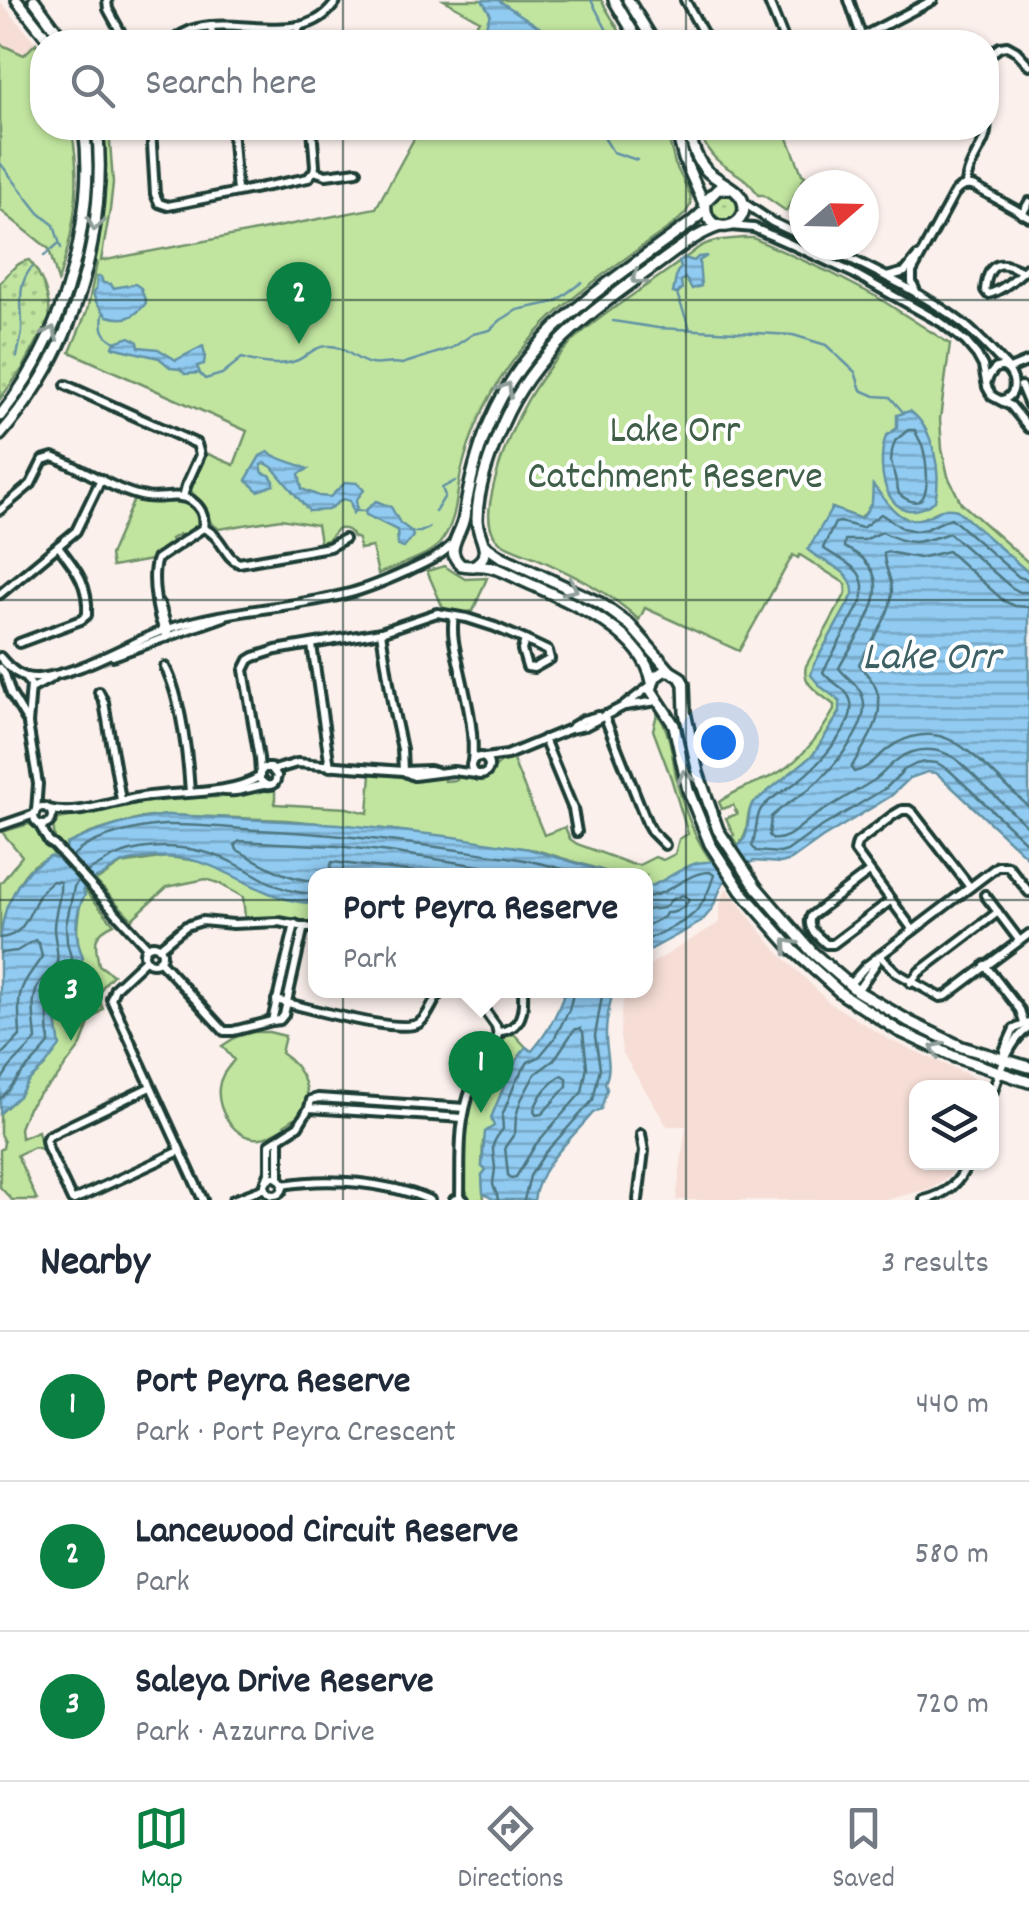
<!DOCTYPE html>
<html lang="en">
<head>
<meta charset="utf-8">
<style>
  :root { --surface:#fff; --page:#f6f6f7; --text:#1f2937; --muted:#747a83; --line:#e0e1e3; --accent:#0b8043 }
  body { margin:0; font-family:Dekko,sans-serif; background:var(--page); color:var(--text) }
  .controls { position:absolute; right:30px; bottom:30px; display:grid; overflow:hidden; border-radius:20px; box-shadow:0 2px 8px #0004 }
  .controls button { width:90px; height:90px; display:grid; place-items:center; padding:0; border:0; border-bottom:2px solid var(--line); background:var(--surface); color:var(--text); font:50px sans-serif }
  .compass { position:absolute; left:789px; top:170px; width:90px; height:90px; border-radius:50%; background:var(--surface); box-shadow:0 2px 8px #0004; rotate:70deg }
  .you { position:absolute; left:718px; top:742px; width:35px; height:35px; margin:-25px; border:8px solid #fff; border-radius:50%; background:#1a73e8; box-shadow:0 0 0 15px #1a73e833 }
  .badge { display:grid; place-items:center; width:65px; height:65px; border-radius:50%; background:var(--accent); color:#fff; font-size:32px; font-weight:700 }
  .pin { position:absolute; translate:-50% -82px; filter:drop-shadow(0 2px 5px #0008) }
  .pin::after { content:''; position:absolute; top:52px; width:35px; height:30px; background:inherit; clip-path:polygon(0 0,100% 0,50% 100%) }
  .popup { position:absolute; left:308px; top:868px; width:345px; height:130px; box-sizing:border-box; display:grid; place-content:center; border-radius:20px; background:var(--surface); filter:drop-shadow(0 2px 8px #0005); font-size:32px; white-space:nowrap; color:var(--muted) }
  .popup b { font-size:38px; color:var(--text) }
  .popup::after { content:''; position:absolute; left:50%; top:100%; margin-left:-20px; border:20px solid transparent; border-top-color:var(--surface) }
  .list { margin:0; padding:0; list-style:none }
  h2 { display:flex; justify-content:space-between; align-items:center; height:130px; margin:0; padding:0 40px; font-size:42px }
  h2 small { font-size:32px; font-weight:400; color:var(--muted) }
  .list li { display:grid; grid-template-columns:65px 1fr auto; gap:30px; align-items:center; box-sizing:border-box; height:150px; padding:0 40px; border-top:2px solid var(--line) }
  .list b { display:block; font-size:38px; white-space:nowrap }
  .list p { margin:0; font-size:32px; white-space:nowrap; color:var(--muted) }
  .list em { font-size:32px; font-style:normal; color:var(--muted) }
  .icon { flex:none; width:55px; height:55px; fill:none; stroke:currentColor; stroke-width:2; stroke-linecap:round; stroke-linejoin:round }
  .map { position:relative; flex:none; width:1029px; height:1200px; overflow:hidden }
  .search { position:absolute; background:var(--surface); box-shadow:0 2px 8px #0004; left:30px; right:30px; top:30px; height:110px; display:flex; align-items:center; gap:25px; box-sizing:border-box; padding:0 35px; border-radius:40px; color:var(--muted); font-size:38px }
  .sheet { height:580px; background:var(--surface) }
  nav { display:flex; justify-content:space-around; align-items:center; box-sizing:border-box; height:140px; border-top:2px solid var(--line); background:var(--surface); font-size:28px; color:var(--muted) }
  nav a { display:grid; justify-items:center; gap:5px }
  nav .on { color:var(--accent) }
  .map>svg:first-child { display:block }
  .built { fill:#f6ded6 }
  .grass { fill:url(#grass-dots); stroke:#70916a; stroke-width:2.5 }
  .park { fill:#c1e59f; stroke:#70916a; stroke-width:2.5 }
  .water { fill:url(#water-rules); stroke:#6392a5; stroke-width:2.5 }
  .lines { fill:none; stroke-linecap:round; stroke-linejoin:round }
  .shore { stroke:#4d7680; stroke-width:2.5 }
  .stream { stroke:#6392a5; stroke-width:2.5 }
  .minor-casing { stroke:#1f3d34; stroke-width:14 }
  .major-casing { stroke:#1f3d34; stroke-width:16 }
  .minor { stroke:#fff; stroke-width:6 }
  .major { stroke:#fff; stroke-width:9 }
  .oneway { stroke:#8f9e9a }
  .grid { fill:none; stroke:#1f3d34; stroke-width:2.5; stroke-opacity:0.55 }
  .labels { text-anchor:middle; dominant-baseline:central; stroke-width:8; stroke-linejoin:round; paint-order:stroke }
  .park-label { font-size:40px; fill:#3f5f49; stroke:#fff }
  .water-label { font-size:42px; font-style:italic; fill:#3c6063; stroke:#fff }
</style>
</head>
<body>
<div class="map">
<svg width="1029" height="1200" viewBox="0 0 1029 1200">
  <defs>
    <pattern id="grass-dots" width="8" height="8" patternUnits="userSpaceOnUse" patternTransform="scale(2.5)"><rect width="8" height="8" fill="#c1e59f"/><path d="M2 2h.1M6 6h.1" fill="none" stroke="#a5c58a" stroke-width="1.8" stroke-linecap="round"/></pattern>
    <pattern id="water-rules" width="6" height="5" patternUnits="userSpaceOnUse" patternTransform="scale(2.5)"><rect width="6" height="5" fill="#91cbf1"/><path d="M0 2.5h6" fill="none" stroke="#76a6c4"/></pattern>
  </defs>
  <rect width="100%" height="100%" fill="#fbf0ec"/>
  <filter id="ink" filterUnits="userSpaceOnUse"><feTurbulence type="fractalNoise" baseFrequency=".01" numOctaves="2"/><feDisplacementMap in="SourceGraphic" scale="20" xChannelSelector="R" yChannelSelector="G"/><feConvolveMatrix kernelMatrix="1 2 1 2 8 2 1 2 1" color-interpolation-filters="sRGB"/></filter>
  <g filter="url(#ink)">
    <g class="built">
      <path d="M0 1 36 43 24 55 0 44Z"/>
      <path d="M726 888 776 950 830 1003 890 1040 967 1074 977 1081 979 1087 916 1088V1162L956 1163 951 1173 941 1183 929 1189 886 1200H676L686 1126H667L622 1052 620 1036 621 1012 626 991 646 990V967L720 922V905Z"/>
    </g>
    <g class="grass">
      <circle cx="725" cy="207" r="15"/>
      <path d="M29 260C43 275 52 304 49 324 49 326 44 337 43 340L39 338 23 368 0 399V283C9 273 15 263 29 260Z"/>
    </g>
    <g class="park">
      <path d="M444 0H601L626 42H467L479 20Z"/>
      <path d="M36 43 42 55V128H71C82 178 75 232 58 281L49 249 0 210V44L24 55Z"/>
      <path d="M102 128H109L113 183 110 210 101 261 376 208 420 128H666L675 164 690 194 691 204 685 214 674 224C614 267 551 306 508 368 486 399 470 435 461 472 456 497 457 523 439 544 427 557 394 567 378 574L372 547 360 549 358 539 353 537C349 529 345 528 337 529L328 540 320 542 317 525 281 519 219 529 211 523 205 507 191 491C193 480 199 461 208 454L234 465 247 431 70 352 87 311 97 263 93 262 106 182Z"/>
      <path d="M733 128H784L802 174 805 176 786 211 763 195H758C744 169 715 171 703 139Z"/>
      <path d="M743 238H753L831 273 877 297 950 344 940 419 942 449 948 476 961 503 1029 563V573L956 510C932 504 922 533 895 512 886 505 881 494 873 487 874 499 871 512 859 518L832 508 843 572C852 578 855 584 853 595L814 665 820 686 837 697 842 709 813 755 752 804C744 818 751 834 738 845L732 837 734 835 726 818 737 814 733 805 722 809 719 802C733 792 752 784 768 778 798 765 819 737 834 710V705C821 694 801 685 806 666L846 593V584L800 555 798 558 793 555 739 651 645 608 639 620C609 591 571 574 534 557 524 553 508 548 500 542 483 528 490 501 494 484 509 425 539 369 586 329 622 300 662 277 698 248 712 239 727 240 743 238Z"/>
      <path d="M134 499C153 505 186 493 197 513 205 526 192 531 182 537L179 534 171 539 173 543 155 554 151 560 112 567 110 555Z"/>
      <path d="M444 566 465 579 487 578 473 611 462 613 443 608 427 571Z"/>
      <path d="M657 714C672 730 673 768 679 790 686 814 696 841 712 862 687 863 668 881 646 888V876L617 875 536 850 393 830 286 820 167 815 136 819 91 833 67 844 64 850 55 839 53 825 59 819 106 808 171 799 236 796 258 788 275 789V804L347 808 368 813 371 774C396 775 419 781 445 776V781L457 780 458 776 484 778 500 763 512 758 544 835 565 827 570 839 577 844 631 864 639 865 655 857 663 860 675 854 679 839 688 834 671 778 653 730Z"/>
      <path d="M29 824 39 829 56 858C20 857 5 911 0 940V884L22 856 2 832Z"/>
      <path d="M167 857 199 861 221 868 243 879 309 903H316V925L283 918 245 917 243 897 218 883 206 879 167 887 132 919 94 879H99L121 864Z"/>
      <path d="M83 888 114 924C91 934 95 944 99 965L113 975C101 987 96 993 103 1009L90 1021 81 1045 56 1079 40 1093 28 1108 20 1128 21 1138 38 1131 42 1149 34 1147 17 1155 37 1200H12L0 1187V1150L3 1148 4 1142 0 1134V1113L19 1096 28 1081 45 1066 57 999 67 988 75 985 78 967 83 957C72 934 79 913 83 888Z"/>
      <path d="M253 1032H269L285 1036 281 1053C301 1066 319 1097 297 1116 293 1120 288 1122 284 1125V1128C278 1131 269 1137 261 1138 236 1141 216 1111 219 1088 220 1076 227 1069 234 1060L222 1046 236 1037Z"/>
      <path d="M514 1034 526 1047 513 1066V1071L495 1126 483 1142 482 1166 486 1170 482 1175 484 1200H471C457 1184 465 1119 473 1099 481 1077 494 1056 506 1036Z"/>
    </g>
    <g class="water">
      <path d="M482 0H498L542 29 543 42H481L490 13Z"/>
      <path d="M707 256 699 261 701 286 692 289 685 278 681 281 682 289 677 294 673 293 677 272 681 268 679 262 684 258 694 261 698 257Z"/>
      <path d="M97 277H101L103 283 111 284 113 288 135 284 141 288 146 303C134 318 126 321 107 316L96 302 93 293 96 289Z"/>
      <path d="M130 337 138 342 139 347 158 349 176 360 203 346 205 355 204 364 197 366 200 373 185 374 180 369 171 368 159 358 113 347 115 342Z"/>
      <path d="M910 411C934 428 942 474 935 501 888 534 874 470 886 436L897 428V415Z"/>
      <path d="M268 452C281 461 294 462 308 469L299 474 302 489 319 496 330 497 346 482 357 483 364 490 356 500 357 508 353 513 350 501 343 499 328 510 309 511 272 467 265 463 261 465 263 473 270 475 274 481V485L258 491 246 480 260 456Z"/>
      <path d="M873 485C891 506 901 531 933 514 942 509 946 507 957 510L1029 573V859L942 778 936 773 927 772 910 778 891 796 822 838 791 860 781 863 754 861 749 863 723 883 712 909 701 922 646 952V888C663 883 679 868 697 863 699 862 712 862 714 861 721 859 736 849 741 843 751 833 746 816 752 804L813 755 840 713V701L820 686 811 675 814 665 853 595C855 569 825 565 808 550L832 508 859 518 863 517 872 502Z"/>
      <path d="M376 501 391 507 400 523 411 531 413 536 404 548 398 546 397 530 366 515 365 511Z"/>
      <path d="M167 815 339 824 454 837 529 849 617 875 316 876V903C258 903 227 858 167 857 152 857 134 859 120 864 110 869 104 877 93 879L83 889 85 895C74 913 74 938 83 957L78 967 75 985C47 994 57 1023 60 1046L45 1066 28 1081 19 1096 0 1113V940L3 921 7 906 18 885 30 869 50 856 56 858 66 849 67 844C99 829 131 819 167 815Z"/>
      <path d="M565 991H613C610 1004 606 1018 606 1033 605 1051 613 1066 605 1083L607 1089 601 1109 593 1113C571 1139 539 1165 534 1200H494L483 1193 482 1175 486 1170 482 1167 485 1132 494 1126 491 1118 510 1071H513L512 1067 526 1047 532 1051C548 1033 558 1013 565 991Z"/>
    </g>
    <g class="lines">
      <g class="shore">
        <path d="M908 430H915C915 432 921 443 922 445 928 463 935 523 899 494L891 461 892 451 895 441Z"/>
        <path d="M1029 580 1019 577 951 518 926 529 916 531 902 528 881 514 862 528 840 522 835 523 823 548C845 564 869 567 862 600L823 672C830 683 845 686 850 699 860 722 815 768 798 781 787 790 770 797 761 809 755 818 757 834 752 846L756 851 780 853 787 851 818 829 886 788 904 770 916 764 926 762 937 763 949 770 1029 845"/>
        <path d="M1029 592H1020L1011 587 949 533C919 543 912 547 882 532L864 540H845L844 547C851 551 859 554 864 560 897 591 854 638 839 668 846 678 859 684 863 698 871 727 830 772 809 789 796 799 782 806 771 817L769 835 772 839C789 841 799 826 812 818 832 805 853 793 873 781 883 775 888 766 897 760 915 746 938 747 956 759L1029 828"/>
        <path d="M1029 607 1015 606 1004 601 948 551 919 558 888 552 884 553C883 565 892 577 892 591 891 618 870 641 859 664 863 670 870 677 874 684 890 716 865 742 851 768L854 772C873 768 881 750 899 742 938 723 961 744 989 769 1002 782 1016 795 1029 807"/>
        <path d="M72 857C87 838 141 826 165 825 196 824 227 828 258 830 328 833 396 841 465 851 509 857 542 861 585 876"/>
        <path d="M86 872C98 867 108 858 121 854 157 841 202 847 236 864 268 880 277 892 316 894"/>
        <path d="M339 876 330 869 332 862 450 876"/>
        <path d="M316 881C284 879 264 864 237 850L235 844 240 841 337 846 390 852 543 876"/>
        <path d="M646 897C668 896 686 872 710 872L714 875C700 921 685 920 646 940"/>
        <path d="M646 910 664 908 671 900 683 895 689 899C687 907 674 914 666 913L664 917 646 926"/>
        <path d="M0 938C33 936 28 896 53 881L60 882C62 897 54 913 54 928 54 940 61 957 55 968 52 972 47 974 43 978 28 996 35 1019 36 1040L10 1067 0 1082"/>
        <path d="M0 953 17 951 35 940 39 943 42 957C16 993 18 990 20 1036L0 1056"/>
        <path d="M580 1028 583 1032 587 1067 582 1092 536 1144 516 1177 511 1178 508 1175 505 1147 515 1133 516 1116 521 1100 535 1074 554 1060 574 1030Z"/>
        <path d="M562 1075 567 1078V1086L542 1114 536 1115 534 1110C540 1093 548 1085 562 1075Z"/>
        <path d="M0 1099C10 1090 15 1080 24 1071 33 1062 41 1054 49 1044L47 998 53 986 67 975 71 957 67 942 66 925 74 887 78 880"/>
        <path d="M498 1200C498 1194 494 1190 493 1184 493 1182 495 1170 495 1168 493 1147 489 1146 503 1129L502 1116 516 1081 528 1062 539 1057 554 1039 569 1010 574 990"/>
        <path d="M524 1200 530 1176 545 1153 593 1100 600 1068 595 1036 603 990"/>
      </g>
      <g class="stream">
        <path d="M591 0 613 42"/>
        <path d="M516 128 529 137"/>
        <path d="M577 128H579"/>
        <path d="M598 128 613 152 637 160"/>
        <path d="M0 163 39 213 54 225 61 248"/>
        <path d="M44 256 58 244"/>
        <path d="M677 294 690 329"/>
        <path d="M103 314C101 329 103 336 117 343"/>
        <path d="M613 321 658 328 793 335 826 345 855 372 861 390 875 396 890 397 903 412"/>
        <path d="M17 357C18 349 21 340 22 332 23 307 15 287 32 267"/>
        <path d="M200 374 205 379 222 374 242 358C258 363 281 367 298 360 309 355 313 347 327 346 345 345 353 360 371 364 381 366 391 361 402 364L452 348 473 334 490 330 501 320 517 310 555 302 582 282"/>
        <path d="M354 511H365"/>
        <path d="M435 512 445 496 442 488 455 481"/>
        <path d="M408 532H420L429 528"/>
      </g>
      <g class="minor-casing">
        <g id="minor">
          <path d="M107 0 108 9 126 42"/>
          <path d="M685 0 708 42"/>
          <path d="M768 0 785 42"/>
          <path d="M849 0 862 38"/>
          <path d="M211 26 213 42"/>
          <path d="M298 26V42"/>
          <path d="M171 42C179 36 187 30 198 28 243 17 308 48 337 0"/>
          <path d="M852 42 933 0"/>
          <path d="M986 57 1000 47 1007 46 1016 51 1029 65"/>
          <path d="M151 128 155 194 159 203 168 206 308 178 314 171 315 166 312 128"/>
          <path d="M232 128 237 192"/>
          <path d="M314 171 326 175 357 171"/>
          <path d="M966 185C967 160 990 142 986 123"/>
          <path d="M744 203 772 222 804 237"/>
          <path d="M1022 214 1029 202"/>
          <path d="M730 226 754 228 786 242 853 273 942 323 966 342 977 355 983 366 987 387 992 396 1011 406 1029 428"/>
          <path d="M822 245C869 268 920 291 962 323 979 336 993 353 1008 368"/>
          <path d="M1023 272C1000 259 988 262 985 290L988 294C1002 291 1018 276 1029 266"/>
          <path d="M887 277 905 272 917 257"/>
          <path d="M917 294 912 282V272L954 194C960 186 966 184 975 187L1029 217"/>
          <path d="M1012 368 1029 361"/>
          <path d="M987 381C1003 343 1029 394 1002 400"/>
          <path d="M66 385 197 444 200 455 186 486 183 497"/>
          <path d="M1021 386 1029 405"/>
          <path d="M0 510 31 484 43 460 53 457C82 467 117 493 146 497 161 500 178 492 192 501 202 508 205 517 203 528L157 559C150 576 157 622 168 637"/>
          <path d="M203 528C223 536 223 556 239 563L329 547 344 539"/>
          <path d="M0 594 76 531 101 479"/>
          <path d="M160 605 168 631"/>
          <path d="M454 616C451 633 455 648 459 665 465 693 476 734 472 762"/>
          <path d="M381 632 393 708 402 749 403 771"/>
          <path d="M19 643 81 620 87 615C89 584 76 569 58 546"/>
          <path d="M312 645 330 767"/>
          <path d="M113 656 224 617"/>
          <path d="M0 657C11 670 21 679 38 678 84 673 126 643 168 629 227 609 290 609 350 593 370 588 389 579 408 571 424 563 441 557 453 543"/>
          <path d="M165 667C181 696 188 758 190 792"/>
          <path d="M0 668 5 675 11 694 26 719"/>
          <path d="M25 678 31 685 28 724 38 784 36 811"/>
          <path d="M31 689 53 677"/>
          <path d="M99 692 104 702 121 800"/>
          <path d="M625 706 657 701"/>
          <path d="M604 715 647 823 652 832 665 845"/>
          <path d="M573 726 583 720 598 716"/>
          <path d="M544 739 573 809 577 832"/>
          <circle cx="480" cy="766" r="9"/>
          <path d="M485 758 507 755 570 729 585 726 624 706 650 686"/>
          <path d="M274 770 297 763 403 771 429 770 437 772"/>
          <path d="M405 772 414 776 453 771 477 774"/>
          <path d="M260 773 259 758 244 670 249 660 254 657 276 650 381 632 437 613 467 618 495 627 525 640 522 650 527 667 534 668 550 659 548 651 525 640"/>
          <path d="M218 790C238 794 245 788 264 785 267 785 271 786 273 784 276 783 276 779 277 776L271 768H264L260 773V780L266 785"/>
          <circle cx="43" cy="816" r="9"/>
          <path d="M48 809C77 817 113 801 142 797 179 791 227 796 259 777"/>
          <path d="M39 824 49 842 54 845 147 947"/>
          <path d="M0 826 35 814"/>
          <path d="M869 872 811 916C806 929 817 935 826 944H833L890 901"/>
          <path d="M985 895 1019 940"/>
          <path d="M295 924 272 1021 280 1020 284 1015 304 926"/>
          <path d="M913 930 855 851 857 843 892 816 902 810H909L913 813 970 887"/>
          <circle cx="153" cy="954" r="9"/>
          <path d="M159 948 186 926 202 921 233 924 279 922 316 929"/>
          <path d="M880 956 897 973 940 997 946 996 1029 934"/>
          <path d="M146 959 115 988 111 999 203 1200"/>
          <path d="M159 960 224 1031H233L272 1021"/>
          <path d="M985 965 1020 1010 1024 1023"/>
          <path d="M911 983 919 972 998 912"/>
          <path d="M849 985 866 966 998 866H1008L1029 892"/>
          <path d="M857 991 877 962"/>
          <path d="M276 1000C299 1006 402 1035 419 1023 429 1017 433 999 442 990"/>
          <path d="M498 1032C522 1029 524 1012 523 990"/>
          <path d="M1004 1059V1051L1014 1029 1029 1023"/>
          <path d="M992 1094C999 1073 1010 1039 1029 1028"/>
          <path d="M463 1118 309 1108 311 1100 318 1098 465 1108"/>
          <path d="M279 1139V1179"/>
          <circle cx="274" cy="1186" r="9"/>
          <path d="M266 1181 270 1171V1144L298 1126 309 1108"/>
          <path d="M283 1185C329 1177 388 1182 430 1200"/>
          <path d="M460 1198C461 1158 457 1125 472 1086 479 1068 490 1052 498 1035L496 1026 470 990"/>
          <path d="M72 1200 48 1149 46 1140 48 1136 150 1087"/>
          <path d="M74 1200 180 1151"/>
          <path d="M233 1200 265 1188"/>
          <path d="M454 1200 460 1198 464 1200"/>
          <path d="M638 1200 644 1151 641 1134"/>
          <path d="M924 1200C947 1194 959 1184 968 1162"/>
        </g>
      </g>
      <g class="major-casing">
        <g id="major">
          <path d="M17 0 50 42"/>
          <path d="M34 0 65 42"/>
          <path d="M614 0 639 42"/>
          <path d="M628 0 654 42"/>
          <path d="M676 128 684 159 704 204"/>
          <path d="M688 128C692 143 695 159 707 171 717 181 739 188 743 202 751 230 701 239 706 201L718 189H729"/>
          <path d="M0 416C42 364 66 307 79 242 86 203 90 167 84 128"/>
          <path d="M0 435C50 378 78 316 92 243 99 203 102 167 97 128"/>
          <path d="M484 545 500 556 600 603 630 625 670 671 680 677 684 684 685 712 698 773 718 830 756 887 813 953 857 991 910 1022 962 1047 1029 1067"/>
          <path d="M473 566C496 553 477 539 477 519 477 488 491 452 503 423 533 354 589 313 649 270 672 254 693 235 720 226"/>
          <path d="M670 671H664L655 677 651 690 674 725 688 790 710 844 741 891 794 951 842 994 899 1031 955 1057 1029 1082"/>
          <path d="M652 682C643 631 570 602 528 583 514 577 499 567 484 566 476 565 469 567 461 565 443 549 461 536 464 517 489 354 569 312 692 222L705 210"/>
        </g>
      </g>
      <use href="#minor" class="minor"/>
      <use href="#major" class="major"/>
    </g>
    <defs><path id="oneway-chevron" d="M-2-3.5L2.5 0L-2 3.5" fill="none" stroke-width="1.6" stroke-linecap="round" stroke-linejoin="round" transform="scale(2.5)"/></defs>
    <g class="oneway">
      <use href="#oneway-chevron" transform="translate(95 224) rotate(100)"/>
      <use href="#oneway-chevron" transform="translate(638 278) rotate(144)"/>
      <use href="#oneway-chevron" transform="translate(51 333) rotate(-67)"/>
      <use href="#oneway-chevron" transform="translate(506 389) rotate(-59)"/>
      <use href="#oneway-chevron" transform="translate(571 588) rotate(25)"/>
      <use href="#oneway-chevron" transform="translate(685 777) rotate(-104)"/>
      <use href="#oneway-chevron" transform="translate(789 945) rotate(-132)"/>
      <use href="#oneway-chevron" transform="translate(937 1049) rotate(-156)"/>
    </g>
  </g>
  <path class="grid" d="M343 0V42M686 0V42M343 128V1200M686 128V1200M0 300H1029M0 600H1029M0 900H1029"/>
  <g class="labels">
    <g class="park-label">
      <text x="675" y="433">Lake Orr<tspan x="675" dy="46">Catchment Reserve</tspan></text>
    </g>
    <g class="water-label">
      <text x="931" y="660">Lake Orr</text>
    </g>
  </g>
</svg>
<div class="controls">
<button><svg class="icon" aria-label="layers" viewBox="0 0 24 24"><path d="M12 4l9 5-9 5-9-5zM3 14l9 5 9-5"/></svg></button>
</div>
<svg class="compass" viewBox="-18 -18 36 36"><path d="M0-13l5 13h-10z" fill="#e53935"/><path d="M0 13l5-13h-10z" fill="#747a83"/></svg>
<div class="you"></div>
<div class="pin badge" style="left:481px;top:1113px">1</div>
<div class="popup"><b>Port Peyra Reserve</b>Park</div>
<div class="pin badge" style="left:299px;top:344px">2</div>
<div class="pin badge" style="left:71px;top:1041px">3</div>
<div class="search"><svg class="icon" aria-label="search" viewBox="0 0 24 24"><circle cx="10" cy="10" r="6"/><path d="M15 15l6 6"/></svg>Search here</div>
</div>
<section class="sheet">
<h2>Nearby<small>3 results</small></h2>
<ul class="list">
<li><span class="badge">1</span><div><b>Port Peyra Reserve</b><p>Park · Port Peyra Crescent</p></div><em>440 m</em></li>
<li><span class="badge">2</span><div><b>Lancewood Circuit Reserve</b><p>Park</p></div><em>580 m</em></li>
<li><span class="badge">3</span><div><b>Saleya Drive Reserve</b><p>Park · Azzurra Drive</p></div><em>720 m</em></li>
</ul>
</section>
<nav>
<a class="on"><svg class="icon" aria-label="map" viewBox="0 0 24 24"><path d="M3 6l6-2 6 2 6-2v14l-6 2-6-2-6 2zM9 4v14M15 6v14"/></svg>Map</a>
<a><svg class="icon" aria-label="directions" viewBox="0 0 24 24"><path d="M12 3l9 9-9 9-9-9zM9 14v-3h6M13 9l2 2-2 2"/></svg>Directions</a>
<a><svg class="icon" aria-label="saved" viewBox="0 0 24 24"><path d="M7 4h10v16l-5-4-5 4z"/></svg>Saved</a>
</nav>
</body>
</html>
